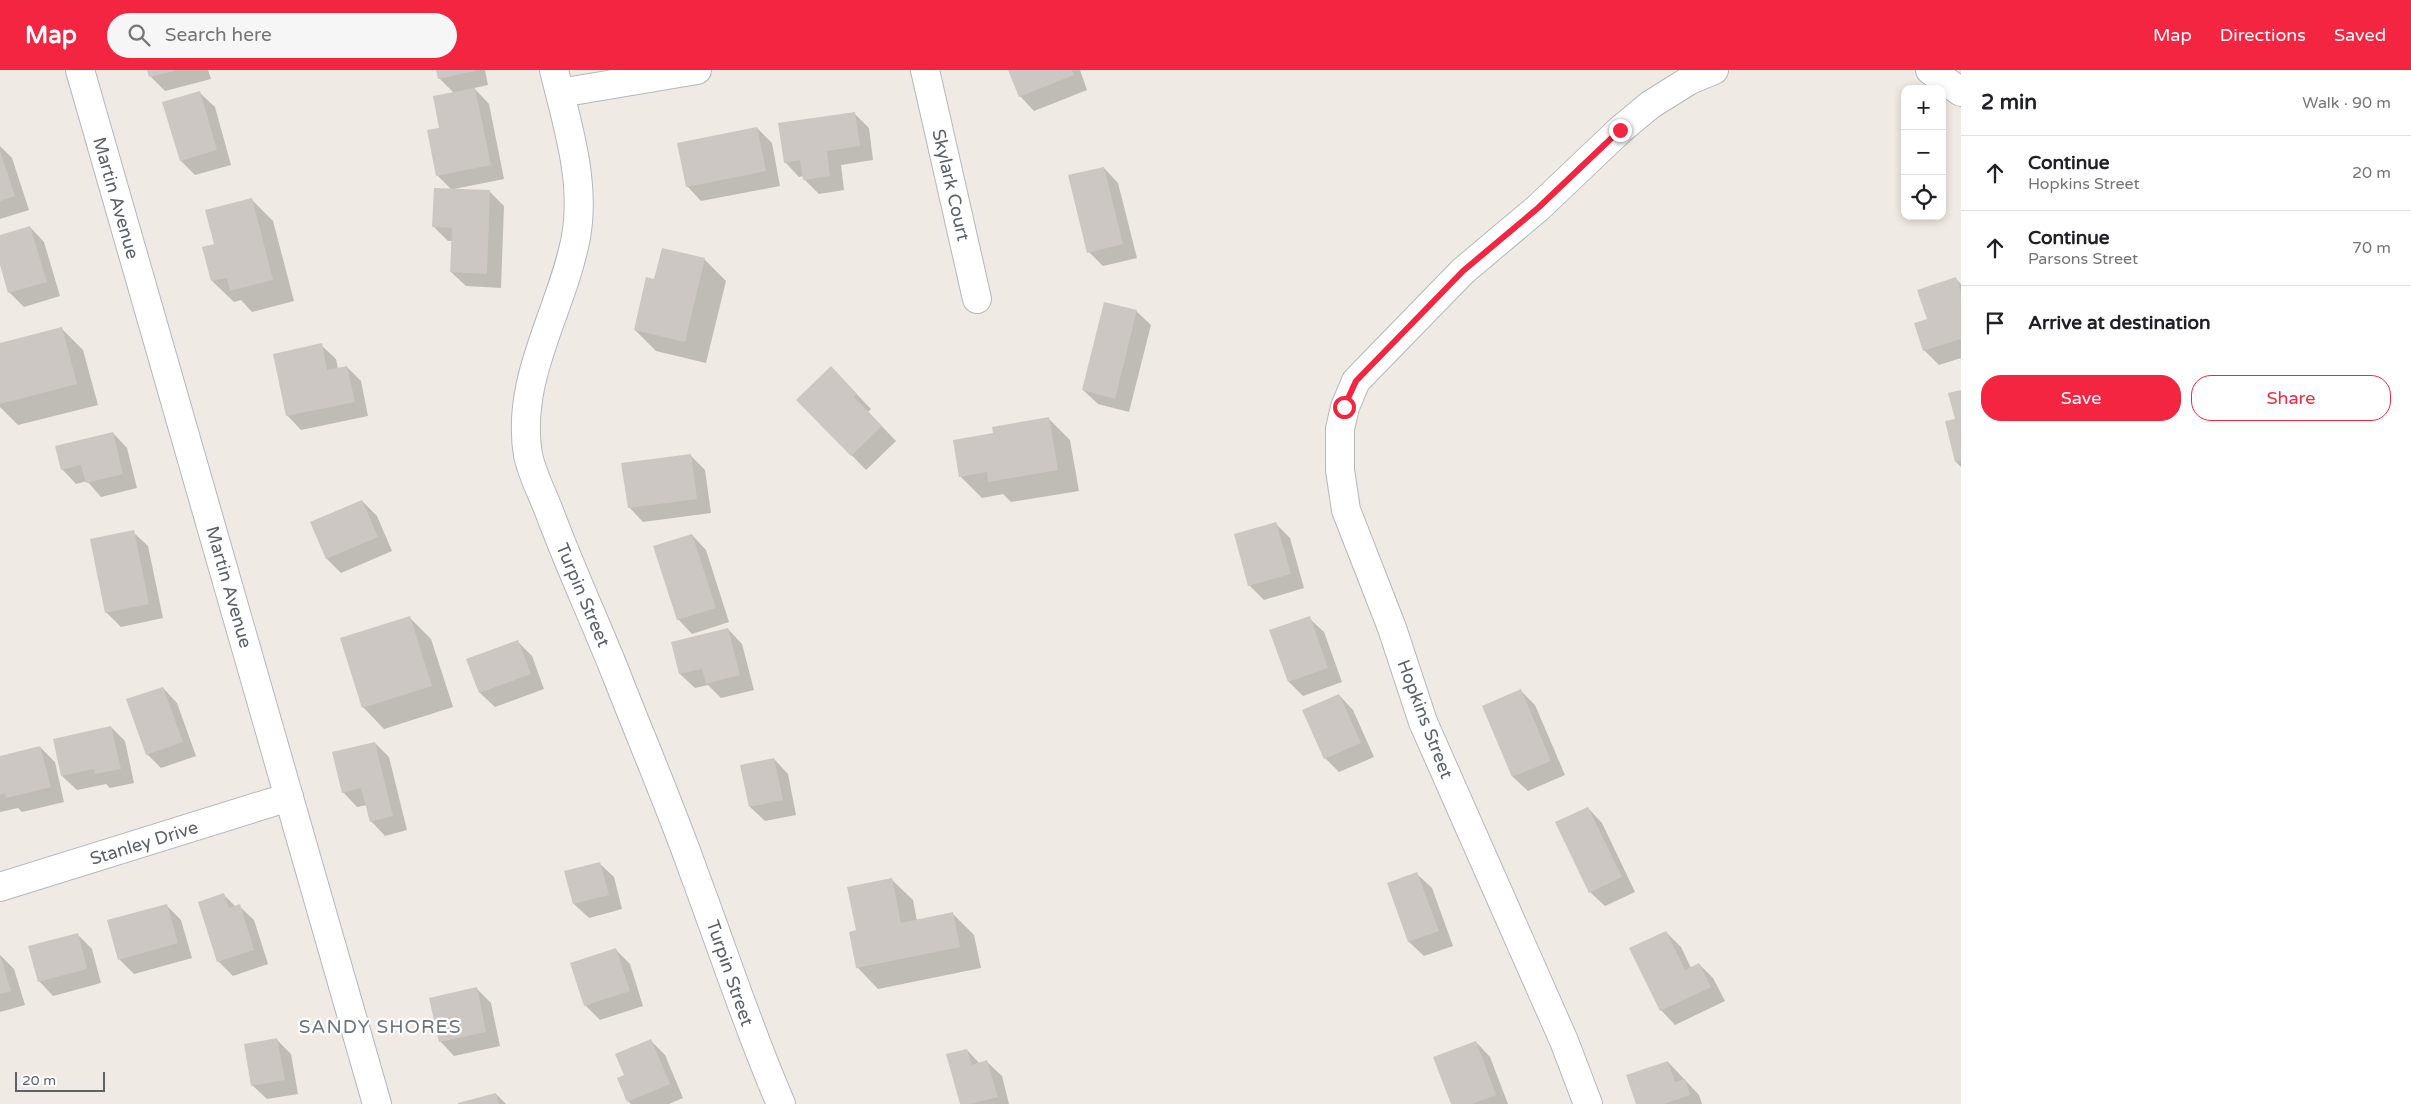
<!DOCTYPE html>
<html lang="en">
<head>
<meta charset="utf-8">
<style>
  :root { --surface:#fff; --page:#f6f6f6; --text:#202124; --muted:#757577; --line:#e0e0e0; --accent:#f32540 }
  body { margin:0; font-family:"Varela Round",sans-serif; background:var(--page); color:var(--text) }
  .controls { position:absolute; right:15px; top:15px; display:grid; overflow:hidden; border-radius:10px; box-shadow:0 2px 8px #0003 }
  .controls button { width:45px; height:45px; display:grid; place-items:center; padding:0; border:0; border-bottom:1px solid var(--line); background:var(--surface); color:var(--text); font:25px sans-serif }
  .scale { position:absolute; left:15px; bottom:12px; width:90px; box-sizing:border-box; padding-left:5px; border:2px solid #5b6165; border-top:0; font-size:14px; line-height:18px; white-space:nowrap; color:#5b6165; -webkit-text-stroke:4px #fff; paint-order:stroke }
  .stop { position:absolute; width:15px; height:15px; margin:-11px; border:4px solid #f32540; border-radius:50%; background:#fff }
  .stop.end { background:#f32540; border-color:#fff; box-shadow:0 1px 5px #0008 }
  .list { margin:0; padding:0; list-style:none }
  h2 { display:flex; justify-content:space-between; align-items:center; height:65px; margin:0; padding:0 20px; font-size:21px }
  h2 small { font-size:16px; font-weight:400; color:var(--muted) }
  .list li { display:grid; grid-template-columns:32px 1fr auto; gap:15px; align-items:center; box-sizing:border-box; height:75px; padding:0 20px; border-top:1px solid var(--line) }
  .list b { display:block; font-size:19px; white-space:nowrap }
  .list p { margin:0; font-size:16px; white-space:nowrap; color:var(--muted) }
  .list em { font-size:16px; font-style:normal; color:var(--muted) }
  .actions { display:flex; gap:10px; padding:15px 20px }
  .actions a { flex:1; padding:11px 0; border:1px solid var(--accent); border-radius:20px; text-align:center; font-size:18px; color:var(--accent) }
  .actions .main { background:var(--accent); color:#fff }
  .icon { flex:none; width:28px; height:28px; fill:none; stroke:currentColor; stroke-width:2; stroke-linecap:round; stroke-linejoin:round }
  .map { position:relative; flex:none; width:1961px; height:1034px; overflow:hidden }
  header { display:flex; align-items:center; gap:30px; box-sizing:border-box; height:70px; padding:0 25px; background:var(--accent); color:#fff }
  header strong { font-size:24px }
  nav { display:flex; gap:28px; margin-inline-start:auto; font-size:18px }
  .search { width:350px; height:45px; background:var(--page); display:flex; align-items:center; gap:12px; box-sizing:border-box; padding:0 18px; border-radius:28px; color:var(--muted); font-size:19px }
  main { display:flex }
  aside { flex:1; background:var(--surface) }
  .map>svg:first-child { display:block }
  .shadow { fill:#0003 }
  .building { fill:#ccc7c2 }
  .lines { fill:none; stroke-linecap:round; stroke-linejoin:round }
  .minor-casing { stroke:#b4b8bb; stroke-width:30 }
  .minor { stroke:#fff; stroke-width:28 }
  .route { stroke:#f32540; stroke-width:6 }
  .labels { text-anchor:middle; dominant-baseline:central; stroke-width:4.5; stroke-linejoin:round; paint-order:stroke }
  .street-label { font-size:18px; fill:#5b6165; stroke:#fff }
  .neighbourhood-label { font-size:19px; letter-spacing:1px; fill:#6c7477; stroke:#fff }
</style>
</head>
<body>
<header>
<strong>Map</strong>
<div class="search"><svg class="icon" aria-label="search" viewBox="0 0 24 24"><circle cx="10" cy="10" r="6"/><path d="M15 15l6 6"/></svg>Search here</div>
<nav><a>Map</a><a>Directions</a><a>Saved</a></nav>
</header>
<main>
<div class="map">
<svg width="1961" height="1034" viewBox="0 0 1961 1034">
  <rect width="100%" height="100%" fill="#efeae3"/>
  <g class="shadow">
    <path d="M149 0H208L211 9 165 21 151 7Z"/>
    <path d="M437 0H485L488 15 474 18 489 34 504 109 454 119 490 122 504 136 501 218 466 216 451 202 452 171H448L433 156 452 120 437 105 441 59 454 23 439 8Z"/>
    <path d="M1010 0H1080L1087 20 1034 41 1020 26Z"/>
    <path d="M200 23 215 37 231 95 195 105 181 91Z"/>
    <path d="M854 43 869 58 873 90 841 95 844 120 819 124 804 109V106L799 107 785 92Z"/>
    <path d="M757 58 772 73 780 116 701 131 687 116Z"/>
    <path d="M0 76 12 88 29 140 0 149Z"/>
    <path d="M1104 98 1118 113 1137 188 1103 196 1089 182Z"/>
    <path d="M252 130 273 151 294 231 252 242 241 230 234 232 212 211 215 175Z"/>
    <path d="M30 157 44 172 60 226 24 237 9 222 0 190V166Z"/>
    <path d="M704 189 726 211 706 293 656 281 635 260 655 210Z"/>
    <path d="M1956 209 1961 214V288L1939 295 1924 280 1929 250Z"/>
    <path d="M1136 241 1151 255 1129 342 1098 334 1083 320Z"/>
    <path d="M62 259 83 280 98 335 18 355 0 337V274Z"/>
    <path d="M321 275 336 289 338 299 347 297 361 311 368 346 301 360 287 345Z"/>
    <path d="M845 312 871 339 868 342 896 371 866 400 798 330Z"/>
    <path d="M1961 321V397L1956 392Z"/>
    <path d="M1048 348 1070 370 1079 421 1011 432 1003 424 982 428 960 406 994 364Z"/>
    <path d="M113 363 127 378 137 418 101 427 87 411 76 414 62 399Z"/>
    <path d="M690 385 705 400 711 443 643 452 629 437Z"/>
    <path d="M362 431 377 446 392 481 341 503 327 489 311 452Z"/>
    <path d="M1276 454 1290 468 1304 518 1264 530 1249 515Z"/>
    <path d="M133 462 148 476 163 548 121 557 106 542Z"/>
    <path d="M692 465 706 480 729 552 692 564 678 549Z"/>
    <path d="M410 548 431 569 453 637 384 659 363 637Z"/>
    <path d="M1309 548 1324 562 1342 612 1303 626 1289 612 1271 561Z"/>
    <path d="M728 559 742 574 754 620 721 628 708 615 695 618 680 604 673 573Z"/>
    <path d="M518 572 532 586 544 619 495 637 480 623 468 590Z"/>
    <path d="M163 618 177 633 196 686 161 698 147 684Z"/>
    <path d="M1521 621 1535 635 1565 705 1528 721 1513 707 1483 637Z"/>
    <path d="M1339 625 1353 640 1374 687 1339 702 1325 688Z"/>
    <path d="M111 657 125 671 134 713 110 718 106 714 77 720 62 706Z"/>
    <path d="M375 673 389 687 407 760 385 766 371 751 367 735 357 737 343 722Z"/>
    <path d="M40 677 55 692 64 732 22 742 18 738 0 742V687Z"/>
    <path d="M774 689 788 704 796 745 765 751 750 737Z"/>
    <path d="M1588 738 1602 753 1635 822 1605 836 1590 822Z"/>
    <path d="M599 793 614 807 622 839 589 848 574 834Z"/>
    <path d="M1417 804 1432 818 1453 876 1424 886 1409 872 1388 814Z"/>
    <path d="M891 809 913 830 917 851 953 844 974 865 981 898 878 919 857 897V861Z"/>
    <path d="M224 825 236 837 239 836 254 850 268 894 233 906 218 891Z"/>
    <path d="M166 835 181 850 192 888 134 904 119 889Z"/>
    <path d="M1666 862 1681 877 1691 898 1699 894 1713 908 1725 931 1675 955 1661 940Z"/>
    <path d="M77 864 92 879 101 913 53 926 39 911Z"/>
    <path d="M615 879 630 894 643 936 600 950 585 935Z"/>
    <path d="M0 885 14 899 25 935 0 942Z"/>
    <path d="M476 918 491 933 500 976 454 986 440 971Z"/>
    <path d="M277 970 291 984 298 1024 267 1029 252 1015Z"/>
    <path d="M650 970 665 985 683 1028 669 1034H631L628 1031 626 1006Z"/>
    <path d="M1476 972 1490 987 1508 1034H1452Z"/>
    <path d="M967 980 980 994 987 992 1002 1006 1009 1034H961Z"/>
    <path d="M1668 992 1699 1025 1702 1034H1638Z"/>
    <path d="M496 1024 506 1034H461Z"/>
  </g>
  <g class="building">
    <path d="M147 0H175V1L149 7Z"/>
    <path d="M436 0H475V1L438 9Z"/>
    <path d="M1008 0H1072L1074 5 1019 27Z"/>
    <path d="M475 18 491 95 436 106 427 60 439 58 433 26Z"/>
    <path d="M200 21 217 80 180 91 162 32Z"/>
    <path d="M855 42 860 76 827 81 830 106 803 110 800 90 784 93 778 53Z"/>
    <path d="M757 57 766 101 686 117 677 73Z"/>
    <path d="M0 81 15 126 0 131Z"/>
    <path d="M1104 97 1123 174 1087 183 1068 105Z"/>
    <path d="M434 118 490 120 487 204 450 202 452 158 432 157Z"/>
    <path d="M252 128 273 210 230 221 227 208 211 211 202 177 214 174 205 140Z"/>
    <path d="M30 156 47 212 8 223 0 195V165Z"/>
    <path d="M662 178 705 188 685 272 634 260 646 207 654 209Z"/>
    <path d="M1956 207 1961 222V269L1923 281 1914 253 1927 249 1917 220Z"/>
    <path d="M1104 232 1137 240 1115 329 1082 320Z"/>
    <path d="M62 257 77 314 0 334V273Z"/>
    <path d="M322 273 327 300 347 296 355 332 286 346 273 284Z"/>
    <path d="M831 296 857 324 854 327 882 356 851 386 796 330Z"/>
    <path d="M1961 320V391L1955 392 1945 351 1955 349 1948 323Z"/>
    <path d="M1049 347 1058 400 988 412 987 402 959 407 953 370 993 363 992 357Z"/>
    <path d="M113 362 123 404 86 413 81 395 61 400 55 376Z"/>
    <path d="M691 384 697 429 628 438 621 393Z"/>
    <path d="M362 430 378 467 326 489 310 452Z"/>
    <path d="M1276 452 1291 504 1248 516 1234 464Z"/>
    <path d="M134 460 149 534 105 543 90 469Z"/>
    <path d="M692 464 716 538 677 550 653 476Z"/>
    <path d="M410 546 432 616 362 638 340 568Z"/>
    <path d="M1310 546 1328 598 1288 612 1269 560Z"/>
    <path d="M728 558 740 605 706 614 702 599 679 604 671 572Z"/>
    <path d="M518 570 531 604 479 623 466 589Z"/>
    <path d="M163 617 183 672 146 685 126 629Z"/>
    <path d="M1521 619 1551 691 1512 707 1482 636Z"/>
    <path d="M1339 624 1361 673 1324 689 1302 640Z"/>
    <path d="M111 656 121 699 95 704 94 699 61 706 53 669Z"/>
    <path d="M375 672 393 746 370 752 361 718 342 723 332 682Z"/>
    <path d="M40 676 51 717 6 728 5 723 0 725V686Z"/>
    <path d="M774 688 783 730 749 737 740 695Z"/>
    <path d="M1588 737 1622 807 1589 823 1555 752Z"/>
    <path d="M600 792 609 825 573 834 564 801Z"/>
    <path d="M1417 802 1439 861 1408 872 1387 813Z"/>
    <path d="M892 808 901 853 953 842 960 877 856 898 849 862 856 860 847 817Z"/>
    <path d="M224 823 229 838 240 834 254 880 217 892 198 832Z"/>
    <path d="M167 834 178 873 118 890 107 850Z"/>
    <path d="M1666 861 1685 900 1699 893 1711 917 1660 941 1629 878Z"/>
    <path d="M78 863 87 899 38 912 28 876Z"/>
    <path d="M616 878 630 921 584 936 570 893Z"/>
    <path d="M0 885 11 921 0 924Z"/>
    <path d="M477 917 486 962 439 972 429 928Z"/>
    <path d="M277 968 285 1010 251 1016 244 974Z"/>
    <path d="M651 969 670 1014 627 1032 617 1008 624 1005 615 984Z"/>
    <path d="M1476 971 1496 1025 1472 1034H1451L1433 987Z"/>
    <path d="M967 979 972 995 987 990 998 1027 970 1034H960L946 984Z"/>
    <path d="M1668 991 1675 1012 1685 1009 1690 1025 1664 1034H1636L1626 1005Z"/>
    <path d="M496 1023 499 1034H458V1033Z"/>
  </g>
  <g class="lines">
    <g class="minor-casing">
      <g id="minor">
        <path d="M80 0 377 1034"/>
        <path d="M554 0C567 54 586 111 576 167 562 241 515 308 528 385 532 404 542 423 549 441 570 498 596 553 618 609 643 673 671 738 694 803 723 880 748 958 781 1034"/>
        <path d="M925 0 977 229"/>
        <path d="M1930 0 1961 22"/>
        <path d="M560 23 697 0"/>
        <path d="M0 817 289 727"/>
        <path d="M1588 1034 1564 971 1423 652 1392 558 1346 440 1340 400V359L1345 337 1356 311 1463 201 1538 138 1620 60 1650 35 1690 10 1714 0"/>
      </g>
    </g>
    <use href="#minor" class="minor"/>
  </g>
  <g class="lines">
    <path class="route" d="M1344 337 1356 311 1463 201 1538 138 1620 60"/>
  </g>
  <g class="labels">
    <g class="street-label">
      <text transform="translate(951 115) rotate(77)">Skylark Court</text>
      <text transform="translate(116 128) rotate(74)">Martin Avenue</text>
      <text transform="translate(229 517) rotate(74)">Martin Avenue</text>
      <text transform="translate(583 525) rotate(67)">Turpin Street</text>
      <text transform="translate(1425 649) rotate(69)">Hopkins Street</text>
      <text transform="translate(144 773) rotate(-17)">Stanley Drive</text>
      <text transform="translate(730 903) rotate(71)">Turpin Street</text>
    </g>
    <g class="neighbourhood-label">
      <text x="380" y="957">SANDY SHORES</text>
    </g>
  </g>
</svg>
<div class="controls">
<button>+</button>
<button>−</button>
<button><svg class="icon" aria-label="locate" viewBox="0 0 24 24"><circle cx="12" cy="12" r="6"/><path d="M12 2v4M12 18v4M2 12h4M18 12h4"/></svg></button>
</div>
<div class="scale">20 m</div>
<div class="stop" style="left:1344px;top:337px"></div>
<div class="stop end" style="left:1620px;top:60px"></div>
</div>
<aside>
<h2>2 min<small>Walk · 90 m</small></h2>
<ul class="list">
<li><svg class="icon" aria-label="ahead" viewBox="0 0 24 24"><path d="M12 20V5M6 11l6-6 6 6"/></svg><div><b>Continue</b><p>Hopkins Street</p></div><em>20 m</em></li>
<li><svg class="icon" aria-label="ahead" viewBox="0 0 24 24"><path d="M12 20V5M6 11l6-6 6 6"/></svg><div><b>Continue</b><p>Parsons Street</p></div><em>70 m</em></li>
<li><svg class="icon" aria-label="arrive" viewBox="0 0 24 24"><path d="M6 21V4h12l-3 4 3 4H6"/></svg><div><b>Arrive at destination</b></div></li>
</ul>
<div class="actions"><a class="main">Save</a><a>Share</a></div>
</aside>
</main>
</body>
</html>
